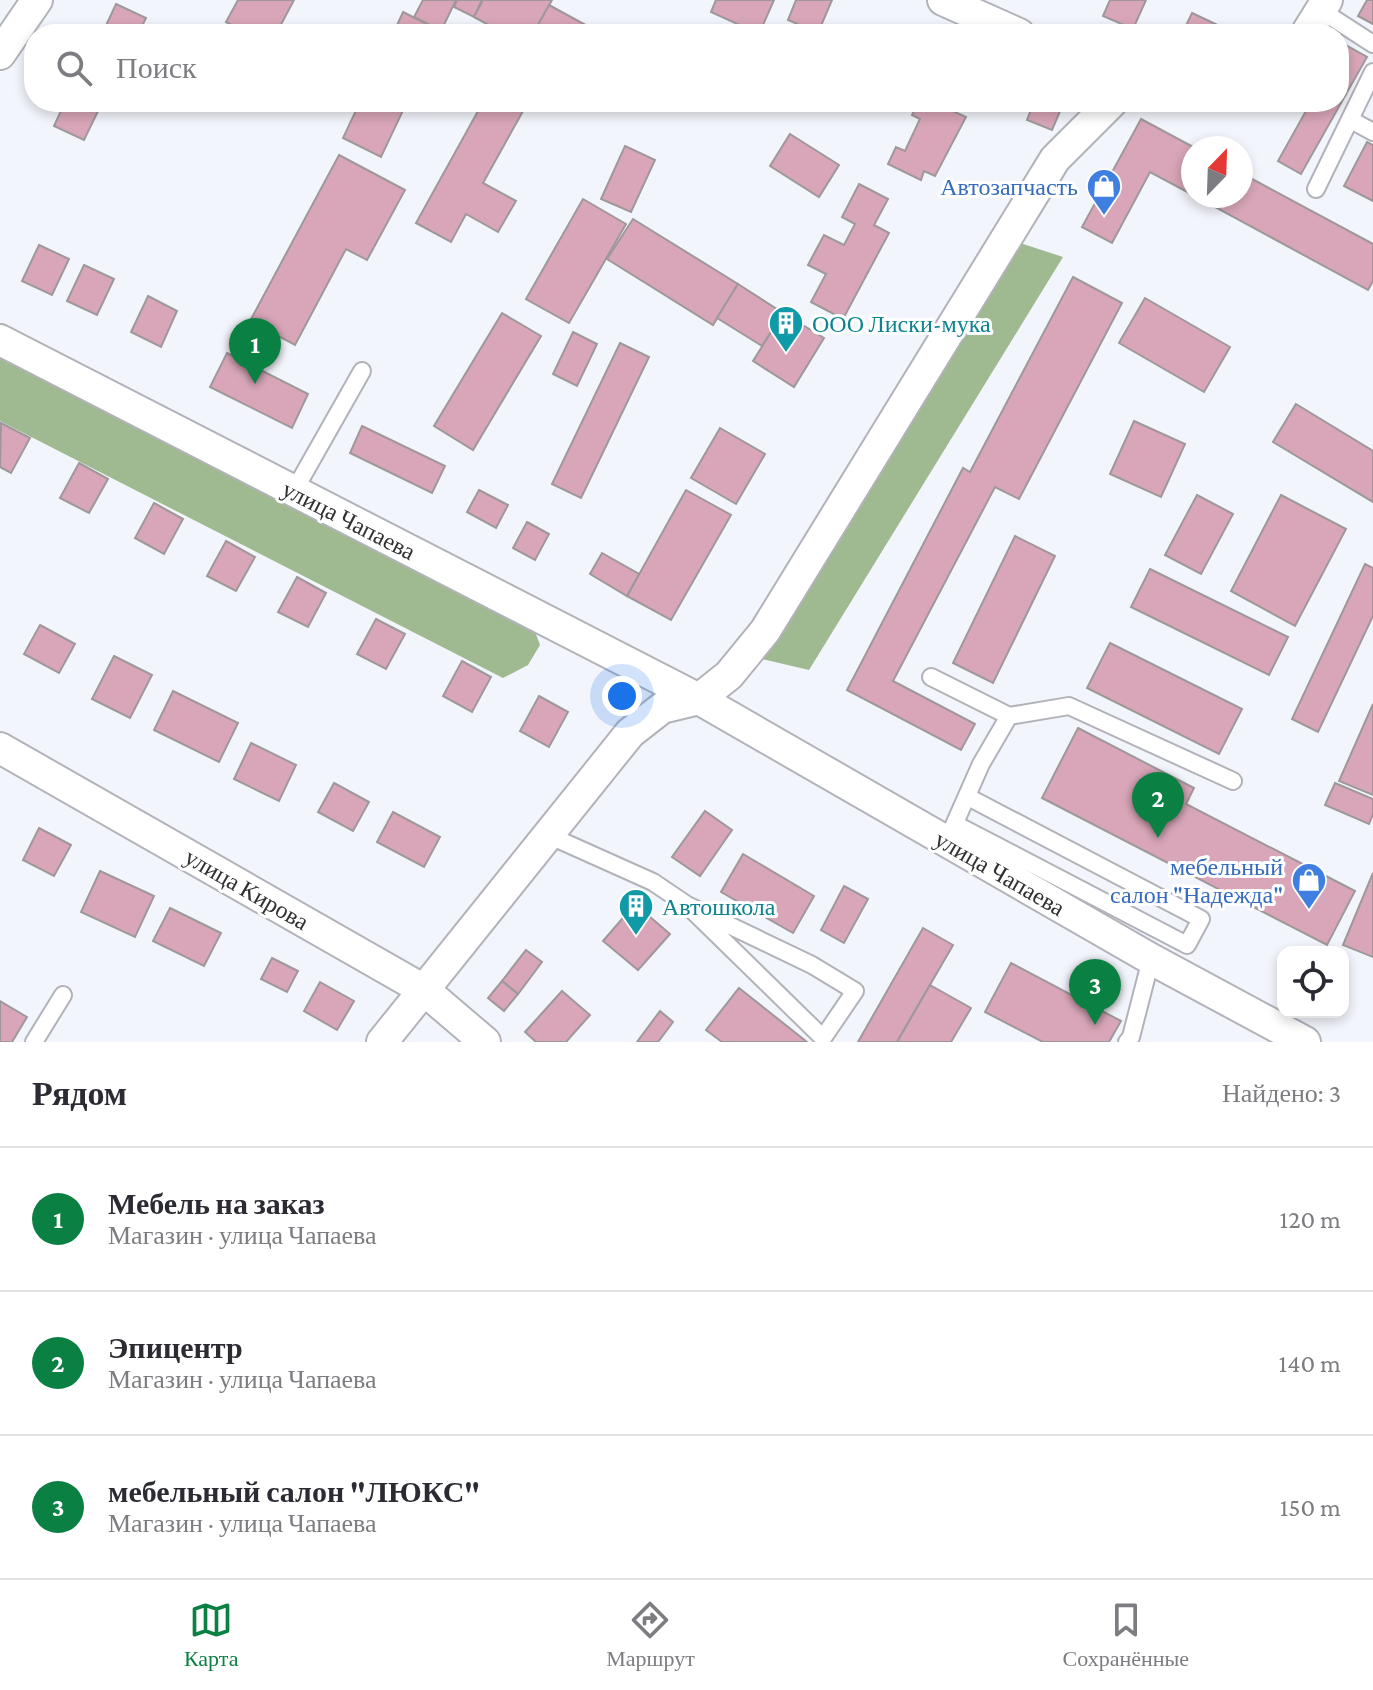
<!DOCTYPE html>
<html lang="ru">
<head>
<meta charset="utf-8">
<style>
  :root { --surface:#fff; --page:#f2f2f3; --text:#2b2b33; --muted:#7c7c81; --line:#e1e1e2; --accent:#0b8043 }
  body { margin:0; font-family:"Crimson Pro",serif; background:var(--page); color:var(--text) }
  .controls { position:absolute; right:24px; bottom:24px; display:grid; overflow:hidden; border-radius:16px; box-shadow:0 4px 12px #0003 }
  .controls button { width:72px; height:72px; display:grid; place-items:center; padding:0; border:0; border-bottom:2px solid var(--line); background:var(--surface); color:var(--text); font:40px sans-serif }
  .compass { position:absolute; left:1181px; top:136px; width:72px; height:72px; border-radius:50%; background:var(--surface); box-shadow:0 4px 12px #0003; rotate:23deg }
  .you { position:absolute; left:622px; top:696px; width:28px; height:28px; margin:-20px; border:6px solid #fff; border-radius:50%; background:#1a73e8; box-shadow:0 0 0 12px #1a73e833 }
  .badge { display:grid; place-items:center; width:52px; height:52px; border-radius:50%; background:var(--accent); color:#fff; font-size:26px; font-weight:700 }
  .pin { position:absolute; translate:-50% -66px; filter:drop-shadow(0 2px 4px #0008) }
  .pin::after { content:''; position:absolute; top:42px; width:28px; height:24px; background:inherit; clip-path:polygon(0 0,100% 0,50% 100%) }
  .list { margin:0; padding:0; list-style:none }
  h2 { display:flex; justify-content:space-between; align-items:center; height:104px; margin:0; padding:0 32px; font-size:34px }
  h2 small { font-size:26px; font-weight:400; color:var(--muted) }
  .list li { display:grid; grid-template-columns:52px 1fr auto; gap:24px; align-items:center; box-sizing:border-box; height:144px; padding:0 32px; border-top:2px solid var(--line) }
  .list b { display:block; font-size:30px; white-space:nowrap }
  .list p { margin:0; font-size:26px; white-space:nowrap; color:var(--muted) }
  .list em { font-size:26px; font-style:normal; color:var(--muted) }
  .icon { flex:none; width:44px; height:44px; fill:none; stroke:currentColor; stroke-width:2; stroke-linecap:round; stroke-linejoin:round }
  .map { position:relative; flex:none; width:1373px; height:1042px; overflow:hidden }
  .search { position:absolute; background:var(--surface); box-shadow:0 4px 12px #0003; left:24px; right:24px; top:24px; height:88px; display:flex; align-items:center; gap:20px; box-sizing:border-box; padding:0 28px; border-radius:32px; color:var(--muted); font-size:30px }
  .sheet { height:536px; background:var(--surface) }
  nav { display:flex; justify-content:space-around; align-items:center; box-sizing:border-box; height:112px; border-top:2px solid var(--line); background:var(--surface); font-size:22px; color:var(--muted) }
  nav a { display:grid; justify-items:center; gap:4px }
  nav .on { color:var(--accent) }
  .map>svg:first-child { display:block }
  .forest { fill:#9fb990 }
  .building { fill:#d8a6b8; stroke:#9f989a; stroke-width:2 }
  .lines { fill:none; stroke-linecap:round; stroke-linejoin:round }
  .lane-casing { stroke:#b2b3ba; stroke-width:20 }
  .street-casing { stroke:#b2b3ba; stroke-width:34 }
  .lane { stroke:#fff; stroke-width:16 }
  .street { stroke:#fff; stroke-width:30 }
  .labels { text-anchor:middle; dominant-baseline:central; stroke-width:6; stroke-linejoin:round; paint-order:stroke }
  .shop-label { font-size:24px; fill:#366cbe; stroke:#fff; text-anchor:end }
  .culture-label { font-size:24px; fill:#0d838f; stroke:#fff; text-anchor:start }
  .street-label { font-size:24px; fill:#303133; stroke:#fff }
</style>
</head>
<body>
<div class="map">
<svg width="1373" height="1042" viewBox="0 0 1373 1042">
  <rect width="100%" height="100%" fill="#f3f5fc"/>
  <g class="forest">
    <path d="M1017 242 1063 257 809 670 758 658Z"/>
    <path d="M0 333 522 597 540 645 528 665 503 678 0 421Z"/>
  </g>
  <g class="building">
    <path d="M238 0H294L276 34H249L226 22Z"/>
    <path d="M423 0H456L441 31 414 17Z"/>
    <path d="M457 0H482L474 17 454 7Z"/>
    <path d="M483 0H552L533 34H505L474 17Z"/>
    <path d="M716 0H774L759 34 711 12Z"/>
    <path d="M796 0H832L818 33 788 20Z"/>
    <path d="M1110 0H1146L1133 29 1103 16Z"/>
    <path d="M1367 0H1373V24L1358 16Z"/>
    <path d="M116 4 146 18 138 34H102Z"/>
    <path d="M549 5 602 34H533Z"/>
    <path d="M403 12 441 31 440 34H393Z"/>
    <path d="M1192 13 1222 27 1219 34H1182Z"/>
    <path d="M1344 44 1367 57 1301 174 1278 161 1311 102H1339V53Z"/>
    <path d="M65 102H95L101 105 84 140 54 126Z"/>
    <path d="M360 102H407L381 157 343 138Z"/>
    <path d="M483 102H528L483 183 516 201 498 232 466 214 451 242 416 223Z"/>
    <path d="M918 102H933L966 117 935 176 924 171 921 180 888 164 896 147 905 151 920 119 912 115Z"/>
    <path d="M1034 102H1064L1052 130 1027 120Z"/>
    <path d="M1141 119 1195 148H1193V195L1150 172 1112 243 1082 227Z"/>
    <path d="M790 134 839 165 819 197 770 166Z"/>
    <path d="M1367 142 1373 145V201L1344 186Z"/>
    <path d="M625 146 655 160 631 212 601 199Z"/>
    <path d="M339 155 405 190 367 260 346 249 295 345 250 321Z"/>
    <path d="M1241 173 1373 244V281L1368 290 1195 196H1241Z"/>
    <path d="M859 184 888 199 874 225 889 233 843 319 811 302 826 274 808 265 824 235 844 245 855 224 842 217Z"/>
    <path d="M583 199 626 224 569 323 526 299Z"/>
    <path d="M633 219 738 284 713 325 607 259Z"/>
    <path d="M39 245 69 259 52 295 22 281Z"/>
    <path d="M84 265 114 279 97 315 67 301Z"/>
    <path d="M1073 277 1122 303 1019 499 995 487 893 681 975 724 961 750 847 690 963 468 970 472Z"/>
    <path d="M738 284 783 313 762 346 717 318Z"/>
    <path d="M148 296 177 311 161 347 131 332Z"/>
    <path d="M1145 298 1230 347 1204 392 1119 343Z"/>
    <path d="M502 313 541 336 473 450 434 426Z"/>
    <path d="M783 313 824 338 794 387 753 361Z"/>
    <path d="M573 332 597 344 577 386 553 374Z"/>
    <path d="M620 343 649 357 581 498 552 484Z"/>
    <path d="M227 353 308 394 292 428 210 387Z"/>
    <path d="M1296 404 1373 451V502L1273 442Z"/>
    <path d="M1134 421 1185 444 1161 497 1110 474Z"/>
    <path d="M1 423 30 438 11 473 0 467Z"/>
    <path d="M362 426 445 466 432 493 350 453Z"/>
    <path d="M720 428 765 454 736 504 691 478Z"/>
    <path d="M79 463 108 479 89 513 60 498Z"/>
    <path d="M479 490 508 505 496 528 467 512Z"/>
    <path d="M686 490 731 515 671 620 627 596Z"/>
    <path d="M1197 495 1233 514 1201 574 1165 555Z"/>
    <path d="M1281 495 1346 529 1295 626 1231 591Z"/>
    <path d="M154 503 183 519 164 554 135 538Z"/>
    <path d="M527 522 549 534 535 560 513 548Z"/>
    <path d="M1015 536 1055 556 993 683 953 663Z"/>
    <path d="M226 541 255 557 236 591 207 576Z"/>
    <path d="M602 553 639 574 627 596 590 574Z"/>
    <path d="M1365 564 1373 568V616L1318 732 1292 719Z"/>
    <path d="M1150 569 1288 637 1269 675 1131 607Z"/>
    <path d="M297 577 326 593 308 627 278 612Z"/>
    <path d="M376 619 405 634 386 669 357 654Z"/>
    <path d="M40 625 75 644 59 673 24 654Z"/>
    <path d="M1110 643 1242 709 1219 754 1087 688Z"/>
    <path d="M114 656 152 675 130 718 92 699Z"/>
    <path d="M462 661 491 677 472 712 443 696Z"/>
    <path d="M173 691 238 723 219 762 154 730Z"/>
    <path d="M539 696 568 712 549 747 520 731Z"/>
    <path d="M1373 704V795L1339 781Z"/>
    <path d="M1078 728 1194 788 1186 804 1355 891 1327 945 1042 798Z"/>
    <path d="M251 743 296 765 279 801 234 779Z"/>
    <path d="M334 783 369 802 353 831 318 812Z"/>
    <path d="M1335 783 1373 799V814L1369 824 1325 805Z"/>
    <path d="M705 811 732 830 700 876 672 857Z"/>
    <path d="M393 812 440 837 424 867 377 842Z"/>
    <path d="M39 828 71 845 54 876 23 860Z"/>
    <path d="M743 854 814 896 793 933 721 892Z"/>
    <path d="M100 871 154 896 135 937 81 912Z"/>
    <path d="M1373 873V957L1343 945Z"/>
    <path d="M844 886 868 899 844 943 821 930Z"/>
    <path d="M635 904 670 934 638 970 603 941Z"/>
    <path d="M170 908 221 933 204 966 153 941Z"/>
    <path d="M923 928 953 945 897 1042H858Z"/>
    <path d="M526 950 542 962 518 994 502 981Z"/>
    <path d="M272 958 298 971 287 992 261 979Z"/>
    <path d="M1011 963 1121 1021 1109 1042H1043L985 1012Z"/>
    <path d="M502 981 518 994 504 1011 488 998Z"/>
    <path d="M320 982 354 1001 337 1030 304 1011Z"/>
    <path d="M930 985 971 1008 951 1042H897Z"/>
    <path d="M739 988 807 1042H722L706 1030Z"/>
    <path d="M562 991 590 1015 566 1042H536L525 1032Z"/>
    <path d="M0 1001 27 1017 12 1042H0Z"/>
    <path d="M660 1011 673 1022 658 1042H637Z"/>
  </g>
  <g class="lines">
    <g class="lane-casing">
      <g id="lane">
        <path d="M1322 11 1373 44"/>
        <path d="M1351 120 1373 132"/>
        <path d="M1316 189 1373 72"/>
        <path d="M294 491 362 371"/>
        <path d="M931 677 1009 716"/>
        <path d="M955 824 1187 945 1201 919 968 797"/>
        <path d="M950 834 981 764 1009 716 1069 706 1233 781"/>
        <path d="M548 835 653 882 687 905 823 1038 855 991 812 965 687 905"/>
        <path d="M34 1042 63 995"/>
        <path d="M1127 1042 1131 1037 1151 959"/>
      </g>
    </g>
    <g class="street-casing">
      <g id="street">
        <path d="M943 0 1019 34"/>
        <path d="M1306 34 1327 0"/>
        <path d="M0 54 37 0"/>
        <path d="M0 340 699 699 1151 959 1305 1042"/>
        <path d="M0 748 424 990 485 1042"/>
        <path d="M382 1042 630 733 662 708 699 699 729 675 765 631 1055 159 1112 102"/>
      </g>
    </g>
    <use href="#lane" class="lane"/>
    <use href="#street" class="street"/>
  </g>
  <defs>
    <g id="shop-pin" transform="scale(1.8)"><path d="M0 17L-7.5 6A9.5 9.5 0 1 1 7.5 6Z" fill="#3f7fe0" stroke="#fff"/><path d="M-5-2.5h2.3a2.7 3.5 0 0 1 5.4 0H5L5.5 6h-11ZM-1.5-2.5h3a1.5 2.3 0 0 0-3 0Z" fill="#fff"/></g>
    <g id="building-pin" transform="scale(1.8)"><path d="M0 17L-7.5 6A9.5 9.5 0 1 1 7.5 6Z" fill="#0f9aa8" stroke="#fff"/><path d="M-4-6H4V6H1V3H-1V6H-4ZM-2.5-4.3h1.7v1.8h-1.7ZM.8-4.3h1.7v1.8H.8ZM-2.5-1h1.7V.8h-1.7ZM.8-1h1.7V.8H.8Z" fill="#fff"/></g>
  </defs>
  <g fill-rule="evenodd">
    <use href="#shop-pin" x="1104" y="186"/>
    <use href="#building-pin" x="786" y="323"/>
    <use href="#shop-pin" x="1309" y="880"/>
    <use href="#building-pin" x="636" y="906"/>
  </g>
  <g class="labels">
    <g class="shop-label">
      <text x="1078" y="186">Автозапчасть</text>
      <text x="1283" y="866">мебельный<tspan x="1283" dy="28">салон "Надежда"</tspan></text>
    </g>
    <g class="culture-label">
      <text x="812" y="323">ООО Лиски-мука</text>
      <text x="662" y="906">Автошкола</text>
    </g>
    <g class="street-label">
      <text transform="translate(349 520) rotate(27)">улица Чапаева</text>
      <text transform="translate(1000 873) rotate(30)">улица Чапаева</text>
      <text transform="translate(247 889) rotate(30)">улица Кирова</text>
    </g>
  </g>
</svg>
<div class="controls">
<button><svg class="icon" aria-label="locate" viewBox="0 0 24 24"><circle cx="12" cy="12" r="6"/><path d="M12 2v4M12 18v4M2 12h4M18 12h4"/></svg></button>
</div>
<svg class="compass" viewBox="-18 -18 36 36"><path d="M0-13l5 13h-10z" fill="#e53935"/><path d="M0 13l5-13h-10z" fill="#7c7c81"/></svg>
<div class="you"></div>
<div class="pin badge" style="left:255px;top:384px">1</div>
<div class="pin badge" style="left:1158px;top:838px">2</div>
<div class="pin badge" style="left:1095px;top:1025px">3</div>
<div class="search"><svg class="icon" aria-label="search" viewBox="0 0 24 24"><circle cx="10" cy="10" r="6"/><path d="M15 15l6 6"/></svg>Поиск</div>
</div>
<section class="sheet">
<h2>Рядом<small>Найдено: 3</small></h2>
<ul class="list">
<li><span class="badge">1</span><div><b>Мебель на заказ</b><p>Магазин · улица Чапаева</p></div><em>120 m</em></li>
<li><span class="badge">2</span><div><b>Эпицентр</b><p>Магазин · улица Чапаева</p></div><em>140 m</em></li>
<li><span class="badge">3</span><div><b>мебельный салон &quot;ЛЮКС&quot;</b><p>Магазин · улица Чапаева</p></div><em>150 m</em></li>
</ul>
</section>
<nav>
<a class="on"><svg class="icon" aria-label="map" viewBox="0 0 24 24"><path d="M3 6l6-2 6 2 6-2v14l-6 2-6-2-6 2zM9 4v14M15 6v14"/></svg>Карта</a>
<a><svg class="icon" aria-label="directions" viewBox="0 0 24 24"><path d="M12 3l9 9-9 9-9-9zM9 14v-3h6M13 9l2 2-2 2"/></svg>Маршрут</a>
<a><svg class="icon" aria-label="saved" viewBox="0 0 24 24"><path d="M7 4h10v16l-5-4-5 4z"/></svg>Сохранённые</a>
</nav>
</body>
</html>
